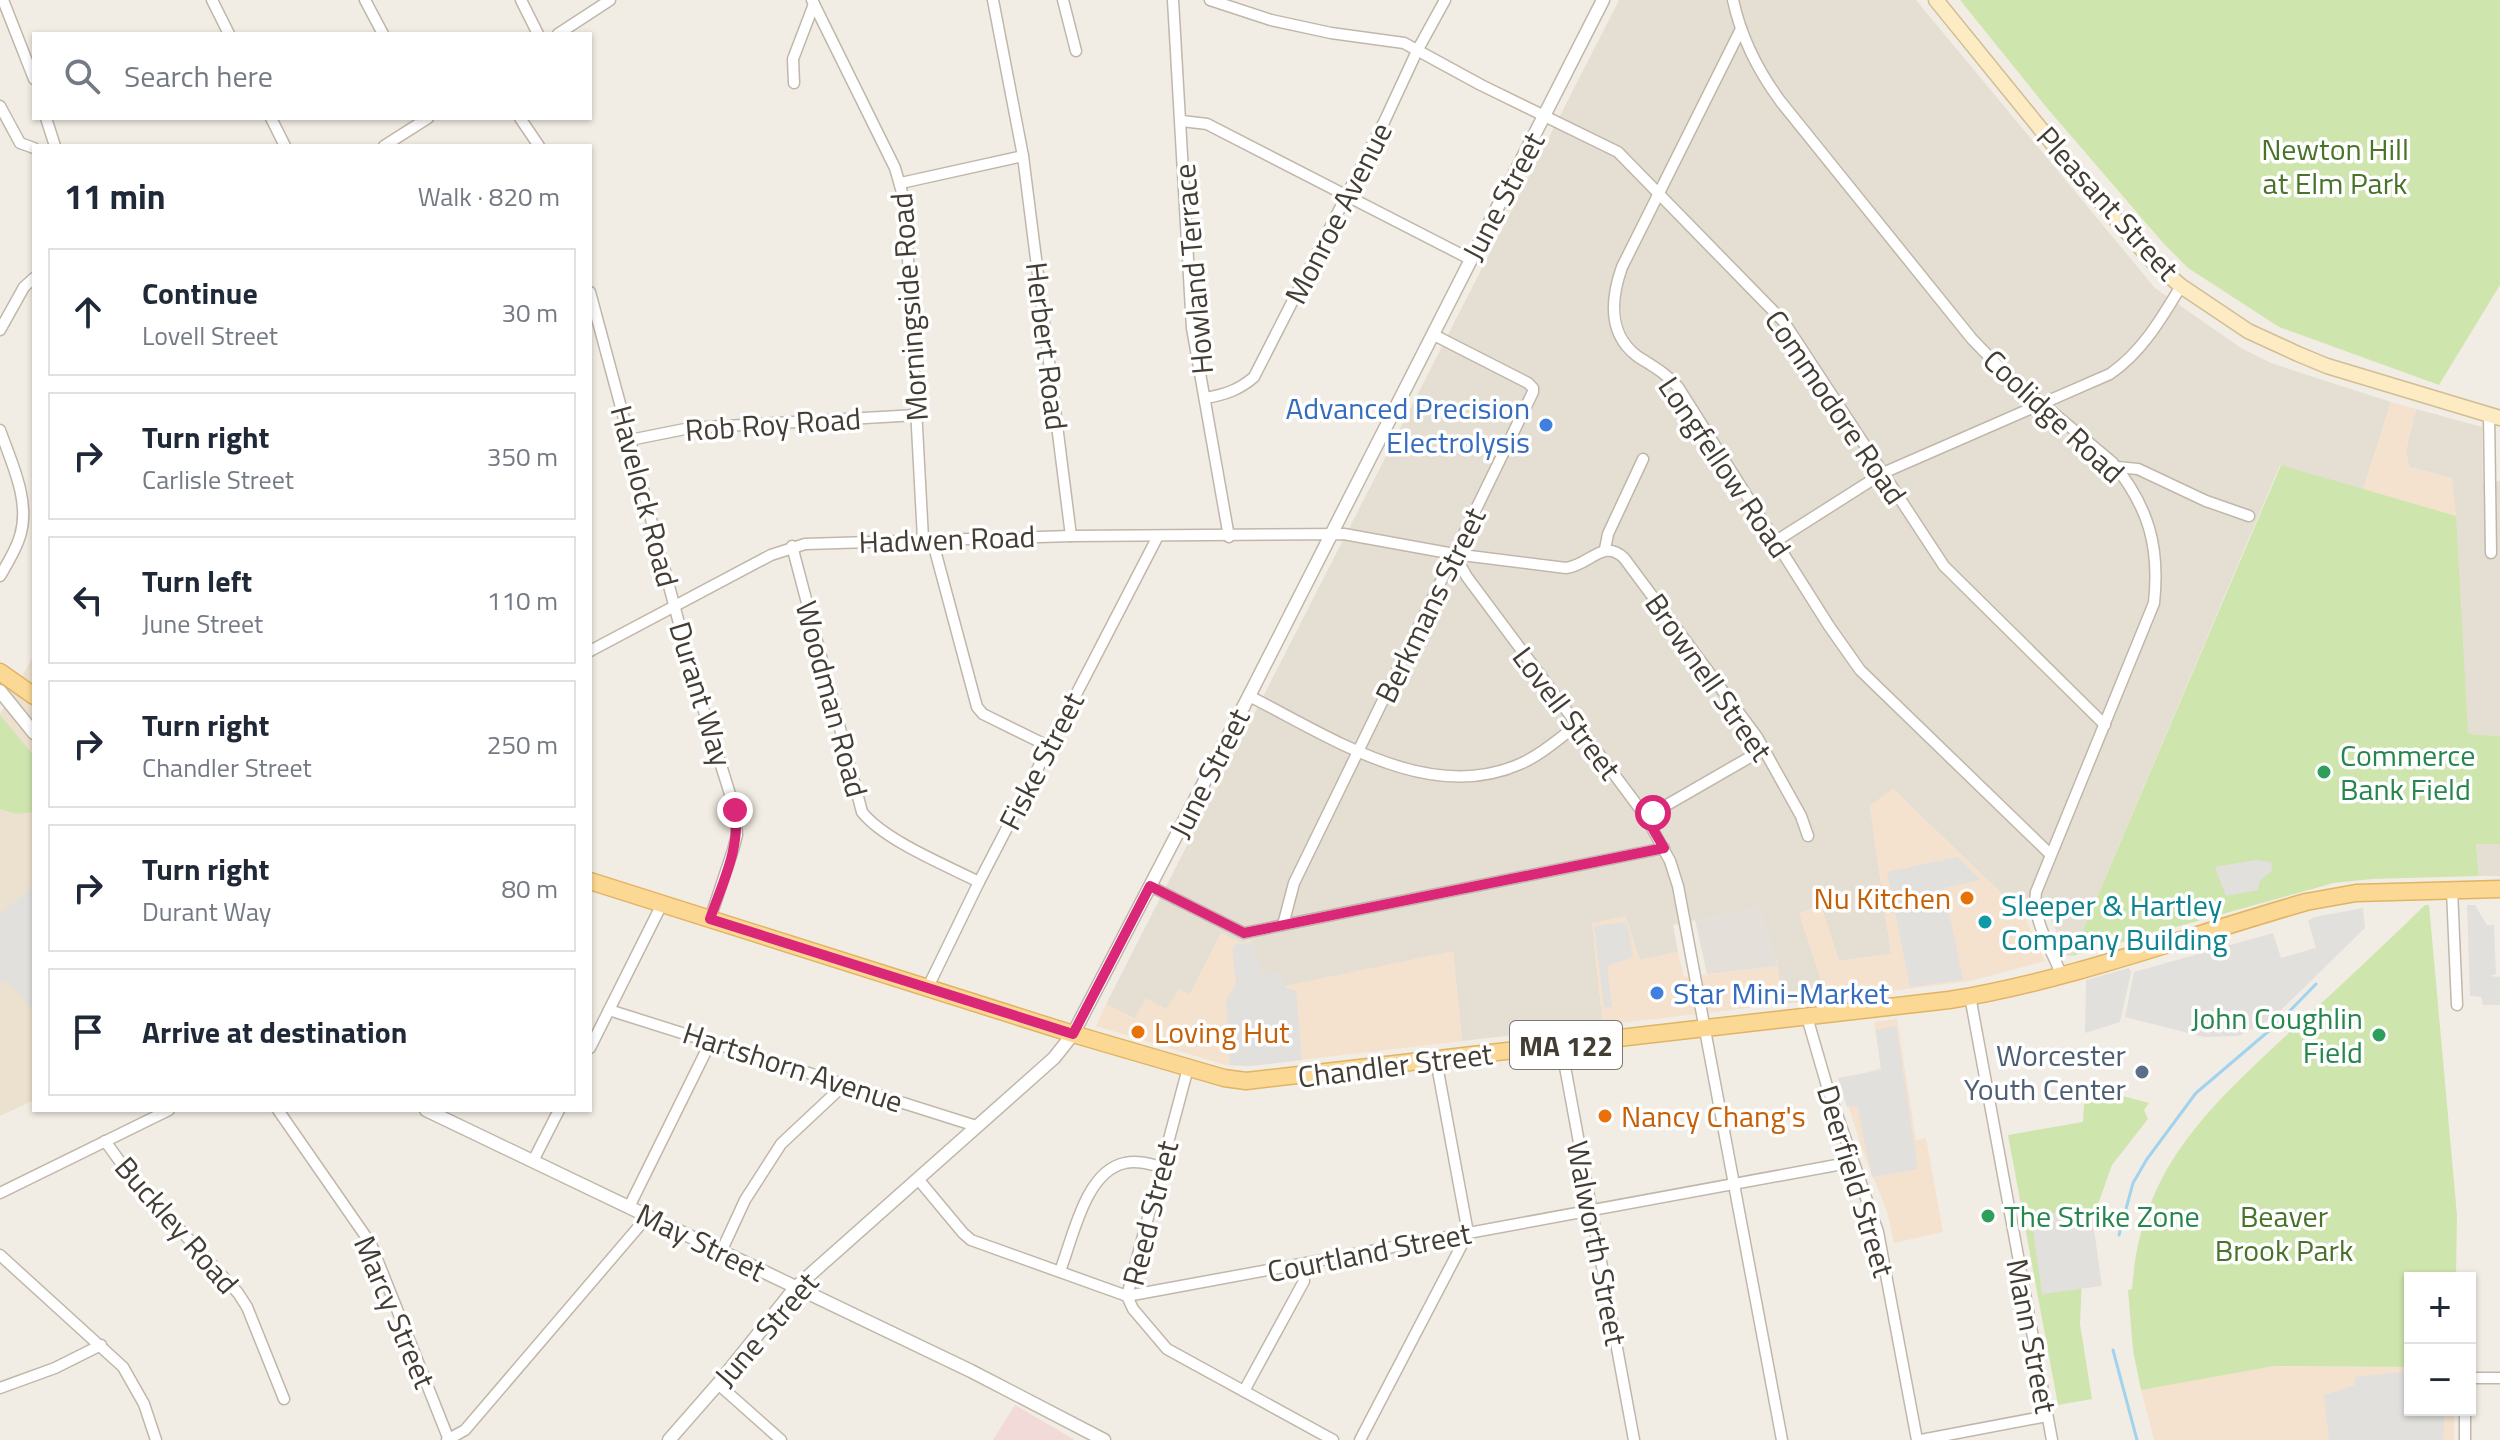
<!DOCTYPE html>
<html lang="en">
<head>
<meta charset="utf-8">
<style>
  :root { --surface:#fff; --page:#f6f6f7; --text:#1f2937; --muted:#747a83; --line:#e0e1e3 }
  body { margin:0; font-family:"Titillium Web",sans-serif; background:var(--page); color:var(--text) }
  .controls { position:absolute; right:24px; bottom:24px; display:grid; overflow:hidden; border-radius:0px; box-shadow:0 2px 6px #0004 }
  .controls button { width:72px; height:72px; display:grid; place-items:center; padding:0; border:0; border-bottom:2px solid var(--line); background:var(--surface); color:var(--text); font:40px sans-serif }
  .stop { position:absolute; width:24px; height:24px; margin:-18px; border:6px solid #db2777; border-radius:50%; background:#fff }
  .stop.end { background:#db2777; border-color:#fff; box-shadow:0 2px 8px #0008 }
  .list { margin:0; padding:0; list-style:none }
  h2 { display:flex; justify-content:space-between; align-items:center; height:104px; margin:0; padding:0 32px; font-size:34px }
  h2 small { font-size:26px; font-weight:400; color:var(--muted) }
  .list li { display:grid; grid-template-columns:52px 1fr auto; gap:24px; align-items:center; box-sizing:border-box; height:128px; margin:0 16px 16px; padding:0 16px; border:2px solid var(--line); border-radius:0px }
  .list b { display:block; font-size:30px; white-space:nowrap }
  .list p { margin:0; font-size:26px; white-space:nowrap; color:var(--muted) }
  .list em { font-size:26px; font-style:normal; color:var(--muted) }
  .icon { flex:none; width:44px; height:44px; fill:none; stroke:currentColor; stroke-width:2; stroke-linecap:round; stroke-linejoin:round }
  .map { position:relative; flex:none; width:2500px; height:1440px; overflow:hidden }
  .search { position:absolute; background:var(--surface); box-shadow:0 2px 6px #0004; left:32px; top:32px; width:560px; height:88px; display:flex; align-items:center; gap:20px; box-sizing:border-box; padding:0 28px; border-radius:0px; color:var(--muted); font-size:30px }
  .panel { position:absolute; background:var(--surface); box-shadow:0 2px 6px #0004; left:32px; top:144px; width:560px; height:968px; border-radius:0px }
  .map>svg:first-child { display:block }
  .residential { fill:#e5dfd3 }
  .commercial { fill:#f4e2cf }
  .industrial { fill:#e4dfd9 }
  .education { fill:#ebe1ce }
  .medical { fill:#f2dad8 }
  .green { fill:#cfe5ae }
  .parking { fill:#e2e0dd }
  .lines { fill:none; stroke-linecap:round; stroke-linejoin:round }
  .stream { stroke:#a2d3ee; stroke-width:3 }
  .minor-casing { stroke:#c0b7aa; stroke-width:13 }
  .tertiary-casing { stroke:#c0b7aa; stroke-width:15 }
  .secondary-casing { stroke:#d1be95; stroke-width:17 }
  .primary-casing { stroke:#e0b464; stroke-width:19 }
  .minor { stroke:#fff; stroke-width:10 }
  .tertiary { stroke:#fff; stroke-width:12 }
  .secondary { stroke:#fdecc3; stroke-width:14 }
  .primary { stroke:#fbd894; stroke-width:16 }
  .route { stroke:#db2777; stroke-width:10 }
  .shop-dot { fill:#3f7fe0; stroke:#fff; stroke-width:3 }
  .leisure-dot { fill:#2e9e5b; stroke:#fff; stroke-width:3 }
  .food-dot { fill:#e8710a; stroke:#fff; stroke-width:3 }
  .culture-dot { fill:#0f9aa8; stroke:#fff; stroke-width:3 }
  .service-dot { fill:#5c6f8a; stroke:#fff; stroke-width:3 }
  .labels { text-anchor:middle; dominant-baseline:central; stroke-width:7; stroke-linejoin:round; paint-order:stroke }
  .shield { fill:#fff; stroke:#7c7771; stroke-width:2 }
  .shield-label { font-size:28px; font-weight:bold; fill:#443d34 }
  .park-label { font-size:30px; fill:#4a732a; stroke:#fff }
  .street-label { font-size:30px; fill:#443d34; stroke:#fff }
  .shop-label { font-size:30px; fill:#366cbe; stroke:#fff; text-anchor:end }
  .leisure-label { font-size:30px; fill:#27864d; stroke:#fff; text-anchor:start }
  .food-label { font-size:30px; fill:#c56008; stroke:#fff; text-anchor:start }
  .culture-label { font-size:30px; fill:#0d838f; stroke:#fff; text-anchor:start }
  .service-label { font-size:30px; fill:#4e5e75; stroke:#fff; text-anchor:end }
</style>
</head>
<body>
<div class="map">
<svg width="2500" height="1440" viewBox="0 0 2500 1440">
  <rect width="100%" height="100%" fill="#f2ede4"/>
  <g class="residential">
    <path d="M1619 0H1916L2155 288 2241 348 2271 363 2391 402 2363 490 2280 465 2072 956H2067L2051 919 2024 915 1893 789 1870 806 1891 954 1838 961 1821 905 1800 913 1827 999 1782 1004 1777 960 1695 920 1673 925 1678 952 1640 960 1592 923 1603 1025 1462 1041 1453 952 1252 993 1250 940 1242 943 1221 933 1190 994 1166 1009 1135 1019 1106 1004Z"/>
    <path d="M2416 409 2482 427 2483 483 2500 481V736L2469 734 2468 731 2452 478 2409 467 2406 450Z"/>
    <path d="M2476 844H2500V876H2479Z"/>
  </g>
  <g class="commercial">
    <path d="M2391 402 2416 409 2406 450 2409 467 2452 478 2456 516 2363 490Z"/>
    <path d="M1893 789 2024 915 2045 961 1970 981 1827 999 1799 913 1821 905 1839 961 1891 954 1870 806Z"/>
    <path d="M1626 916 1640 960 1678 952 1684 977 1778 966 1782 1004 1603 1025 1592 923Z"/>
    <path d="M1221 933 1242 943 1251 940 1252 993 1453 951 1462 1041 1251 1066 1225 1065 1096 1026 1106 1004 1134 1019 1146 998 1166 1009 1179 989 1190 994Z"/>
    <path d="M1897 1019 1916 1140 1926 1138 1943 1232 1894 1243 1887 1211 1864 1155 1840 1080 1881 1068 1874 1022Z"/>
    <path d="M2265 1366 2410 1367V1410H2454V1440H2154L2141 1390Z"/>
  </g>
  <path class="industrial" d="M1759 906 1778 966 1707 974 1695 920Z"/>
  <path class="education" d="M34 655V1100L0 1116V714Z"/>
  <path class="medical" d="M1015 1405 1075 1440H993Z"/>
  <g class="green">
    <path d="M1960 0H2500V285L2439 385 2279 327 2188 268 2164 244 2047 108Z"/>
    <path d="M2281 465 2456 516 2468 731 2470 734 2500 736V844H2476L2479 876 2372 879 2334 883 2072 956Z"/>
    <path d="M0 715 34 756V812L16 814 0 809Z"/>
    <path d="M2425 905H2429L2457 1215 2456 1278H2410V1367L2274 1366 2141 1390 2133 1350 2128 1290 2132 1289C2141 1167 2208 1109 2291 1031 2336 990 2381 948 2425 905Z"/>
    <path d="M2085 1086 2149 1103 2144 1110 2148 1119 2112 1165 2090 1227 2082 1275 2080 1324 2092 1399 2058 1405 2008 1135 2083 1122Z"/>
  </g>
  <g class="parking">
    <path d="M1957 857 1981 880 1944 888 1963 980 1910 987 1887 872Z"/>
    <path d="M2256 860 2271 862 2272 871 2260 880 2258 890 2226 896 2215 867Z"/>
    <path d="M34 886V1010L5 980 0 984V914Z"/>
    <path d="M2467 905H2475L2487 925H2494L2496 974 2490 976 2500 977V1005H2483L2481 997 2470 996Z"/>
    <path d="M2363 908 2365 928 2274 1017 2239 1036 2204 1037 2125 1017 2134 972 2273 933 2281 958 2316 948 2308 921 2314 917Z"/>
    <path d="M1627 922 1633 957 1607 966 1612 1007H1604L1594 926Z"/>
    <path d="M1254 942 1260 974 1282 973 1286 988 1296 991 1302 1060 1251 1066 1230 1065 1226 999 1236 984 1232 949 1236 944Z"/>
    <path d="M2129 968 2131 973 2120 1022 2085 1033 2086 980Z"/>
    <path d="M1896 1026 1918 1169 1872 1177 1857 1106 1847 1107 1838 1078 1881 1070 1876 1030Z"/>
    <path d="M2091 1208 2102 1286 2042 1294 2031 1216Z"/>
    <path d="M2410 1371V1410H2445L2443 1440H2329L2324 1395 2355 1385V1377Z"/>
  </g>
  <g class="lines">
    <g class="stream">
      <path d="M2119 1235 2133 1183 2147 1159 2196 1093 2277 1024 2316 984"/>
      <path d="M2113 1350 2137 1440"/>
    </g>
    <g class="minor-casing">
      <g id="minor">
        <path d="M3 0 34 79"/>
        <path d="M212 0 229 34"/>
        <path d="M365 0 383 34"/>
        <path d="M521 0 538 34"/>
        <path d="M812 0 895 168 905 203 923 539"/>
        <path d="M1063 0 1076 51"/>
        <path d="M1173 0 1192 328 1229 537"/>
        <path d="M1210 0 1271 20 1331 33 1404 43 1481 85 1618 152 1784 322 1944 566 2105 725"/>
        <path d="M1733 0C1741 37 1758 71 1781 102L1972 339 2002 370 2112 462C2149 507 2160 547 2154 603L2036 892C2032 920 2051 948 2061 974"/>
        <path d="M1741 29 1622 267C1611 298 1607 333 1637 356 1652 366 1666 373 1678 387L1829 626 1860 670 2050 854"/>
        <path d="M558 34 610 0"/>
        <path d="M794 83 793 59 814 4"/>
        <path d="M0 106 20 143 34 148"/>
        <path d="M46 118 55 146"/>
        <path d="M271 118 285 146"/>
        <path d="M520 118 539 146"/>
        <path d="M1182 121 1207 124 1470 259"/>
        <path d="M384 146 428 118"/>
        <path d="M1023 156 1071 536"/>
        <path d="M901 183 1023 156 993 0"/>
        <path d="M590 292 694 679 735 810 737 835 733 850 710 919"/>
        <path d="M0 330 24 287 34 278"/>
        <path d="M1205 398C1224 395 1239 390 1254 377L1385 120 1417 51 1445 0"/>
        <path d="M2489 415 2491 553"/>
        <path d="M0 430C11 462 31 501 20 536 16 550 7 564 0 576"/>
        <path d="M630 440 690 428 917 415"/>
        <path d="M2116 467 2138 469 2206 501 2249 516"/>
        <path d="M932 539 977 707 983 714 1048 746"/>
        <path d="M1776 541 1883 473 2110 374C2142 352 2161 319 2181 286"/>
        <path d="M792 546 862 812C884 840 945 865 979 882"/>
        <path d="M1605 549 1608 534 1643 459"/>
        <path d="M1454 554 1467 577 1646 817 1670 861 1678 886 1782 1440"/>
        <path d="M590 651 771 555 805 544 1071 536 1344 534 1454 554 1566 568C1590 565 1603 538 1624 558L1757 737 1801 816 1808 836"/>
        <path d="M1249 696C1329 736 1428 805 1520 764 1541 755 1558 739 1576 726"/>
        <path d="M1646 817 1764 749"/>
        <path d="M1150 886 1244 933 1664 848"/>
        <path d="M2452 890 2457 1005"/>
        <path d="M1283 925 1294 883 1533 392V388L1528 383 1434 335"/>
        <path d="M928 987 979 882 1158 536"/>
        <path d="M1970 996 2052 1440"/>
        <path d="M609 1010 976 1126"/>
        <path d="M1807 1017 1827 1086 1878 1232 1917 1440"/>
        <path d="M1561 1045 1634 1440"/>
        <path d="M590 1048 662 904"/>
        <path d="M1188 1068 1127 1296 1133 1309 1167 1349 1333 1440"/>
        <path d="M278 1110 371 1244 449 1440"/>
        <path d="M105 1141 129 1174 238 1293 247 1307 284 1399"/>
        <path d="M533 1161 559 1110"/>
        <path d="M918 1179 963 1233 971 1240 1127 1296 1853 1162"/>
        <path d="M0 1193 169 1110"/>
        <path d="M629 1207 711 1041"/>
        <path d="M721 1252 745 1200 781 1144 845 1084"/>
        <path d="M0 1255 123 1367 144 1404 156 1440"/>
        <path d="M1060 1271C1073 1238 1085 1171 1125 1163 1137 1160 1150 1164 1162 1167"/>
        <path d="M2470 1378H2500"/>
        <path d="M718 1384 781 1440"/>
        <path d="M0 1388 55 1368 101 1345"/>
        <path d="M1244 1391 1304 1281 1302 1265"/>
        <path d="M447 1440 465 1430 647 1217"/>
        <path d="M1360 1440 1468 1233 1436 1060"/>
        <path d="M1921 1440 2047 1416"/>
        <path d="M2465 1440V1410"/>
      </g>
    </g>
    <g class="tertiary-casing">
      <g id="tertiary">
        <path d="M0 691 34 733"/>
        <path d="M426 1110 971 1371 1104 1440"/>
        <path d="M669 1440 718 1384 795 1288 1054 1058 1073 1034 1249 696 1603 0"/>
      </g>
    </g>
    <g class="secondary-casing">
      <path id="secondary" d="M1936 0 2091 191 2154 263 2181 286 2248 331 2298 354 2327 366 2500 418"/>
    </g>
    <g class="primary-casing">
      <g id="primary">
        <path d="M0 672 34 696"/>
        <path d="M590 881 1073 1034 1224 1078 1246 1081 1949 1000C2068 981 2190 935 2306 902L2356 893 2500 889"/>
      </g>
    </g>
    <use href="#minor" class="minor"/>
    <use href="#tertiary" class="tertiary"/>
    <use href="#secondary" class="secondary"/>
    <use href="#primary" class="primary"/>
  </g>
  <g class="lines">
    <path class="route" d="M735 810C741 847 722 884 710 919L1073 1034 1150 886 1244 933 1664 848 1646 817 1653 813"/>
  </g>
  <g class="shop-dot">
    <circle cx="1546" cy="425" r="8"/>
    <circle cx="1657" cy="993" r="8"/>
  </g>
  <g class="leisure-dot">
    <circle cx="2324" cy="772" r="8"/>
    <circle cx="2379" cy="1035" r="8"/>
    <circle cx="1988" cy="1216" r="8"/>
  </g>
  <g class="food-dot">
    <circle cx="1967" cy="898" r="8"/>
    <circle cx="1138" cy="1032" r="8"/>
    <circle cx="1605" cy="1116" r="8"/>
  </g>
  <circle class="culture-dot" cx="1985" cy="922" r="8"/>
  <circle class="service-dot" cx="2142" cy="1072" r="8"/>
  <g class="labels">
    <rect class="shield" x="1510" y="1021" width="112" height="48" rx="6"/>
    <g class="shield-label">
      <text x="1566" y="1045">MA 122</text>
    </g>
    <g class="park-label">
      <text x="2335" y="149">Newton Hill<tspan x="2335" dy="34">at Elm Park</tspan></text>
      <text x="2284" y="1216">Beaver<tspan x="2284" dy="34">Brook Park</tspan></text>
    </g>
    <g class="street-label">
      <text transform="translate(1503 196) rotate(-62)">June Street</text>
      <text transform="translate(2108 203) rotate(48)">Pleasant Street</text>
      <text transform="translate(1338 213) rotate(-63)">Monroe Avenue</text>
      <text transform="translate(1193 269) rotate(-95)">Howland Terrace</text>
      <text transform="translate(909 307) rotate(-94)">Morningside Road</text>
      <text transform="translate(1047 346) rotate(83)">Herbert Road</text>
      <text transform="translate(1836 407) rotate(56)">Commodore Road</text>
      <text transform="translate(2054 416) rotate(43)">Coolidge Road</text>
      <text transform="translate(773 424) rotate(-4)">Rob Roy Road</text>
      <text transform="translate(1725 467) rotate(56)">Longfellow Road</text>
      <text transform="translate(645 496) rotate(75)">Havelock Road</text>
      <text transform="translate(947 539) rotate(-2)">Hadwen Road</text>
      <text transform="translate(1430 605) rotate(-64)">Berkmans Street</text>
      <text transform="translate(1709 677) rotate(55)">Brownell Street</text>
      <text transform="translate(701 694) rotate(73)">Durant Way</text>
      <text transform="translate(832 699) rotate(75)">Woodman Road</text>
      <text transform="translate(1567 713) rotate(53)">Lovell Street</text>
      <text transform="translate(1041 761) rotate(-63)">Fiske Street</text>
      <text transform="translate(1209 773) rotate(-63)">June Street</text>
      <text transform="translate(1395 1065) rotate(-7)">Chandler Street</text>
      <text transform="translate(793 1067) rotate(18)">Hartshorn Avenue</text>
      <text transform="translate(1856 1181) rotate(73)">Deerfield Street</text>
      <text transform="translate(1150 1213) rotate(-76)">Reed Street</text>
      <text transform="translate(177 1225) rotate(49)">Buckley Road</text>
      <text transform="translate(701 1242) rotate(26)">May Street</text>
      <text transform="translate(1597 1243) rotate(79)">Walworth Street</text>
      <text transform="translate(1369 1252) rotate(-11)">Courtland Street</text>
      <text transform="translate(395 1312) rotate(67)">Marcy Street</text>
      <text transform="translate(766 1329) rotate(-49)">June Street</text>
      <text transform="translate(2032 1336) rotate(79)">Mann Street</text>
    </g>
    <g class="shop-label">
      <text x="1530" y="408">Advanced Precision<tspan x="1530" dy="34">Electrolysis</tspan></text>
      <text x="1673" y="993" text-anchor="start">Star Mini-Market</text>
    </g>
    <g class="leisure-label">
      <text x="2340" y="755">Commerce<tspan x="2340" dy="34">Bank Field</tspan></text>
      <text x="2363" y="1018" text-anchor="end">John Coughlin<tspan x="2363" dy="34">Field</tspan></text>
      <text x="2004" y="1216">The Strike Zone</text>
    </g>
    <g class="food-label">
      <text x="1951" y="898" text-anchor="end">Nu Kitchen</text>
      <text x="1154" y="1032">Loving Hut</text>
      <text x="1621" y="1116">Nancy Chang's</text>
    </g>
    <g class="culture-label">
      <text x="2001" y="905">Sleeper &amp; Hartley<tspan x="2001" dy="34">Company Building</tspan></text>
    </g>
    <g class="service-label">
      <text x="2126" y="1055">Worcester<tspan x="2126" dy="34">Youth Center</tspan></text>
    </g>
  </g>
</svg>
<div class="controls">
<button>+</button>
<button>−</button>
</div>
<div class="stop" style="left:1653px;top:813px"></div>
<div class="stop end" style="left:735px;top:810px"></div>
<div class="search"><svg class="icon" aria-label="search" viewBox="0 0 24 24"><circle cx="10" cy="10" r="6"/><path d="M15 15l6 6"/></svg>Search here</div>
<section class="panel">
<h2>11 min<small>Walk · 820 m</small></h2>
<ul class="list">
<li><svg class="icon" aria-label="ahead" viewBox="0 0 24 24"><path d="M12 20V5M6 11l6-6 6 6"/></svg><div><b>Continue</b><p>Lovell Street</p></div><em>30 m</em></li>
<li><svg class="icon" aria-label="right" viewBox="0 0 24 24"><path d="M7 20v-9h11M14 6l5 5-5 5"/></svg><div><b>Turn right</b><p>Carlisle Street</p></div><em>350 m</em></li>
<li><svg class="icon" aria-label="left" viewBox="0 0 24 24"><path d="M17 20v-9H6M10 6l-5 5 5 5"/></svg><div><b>Turn left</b><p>June Street</p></div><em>110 m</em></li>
<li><svg class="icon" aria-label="right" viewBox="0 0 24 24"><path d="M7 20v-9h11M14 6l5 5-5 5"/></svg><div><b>Turn right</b><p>Chandler Street</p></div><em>250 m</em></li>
<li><svg class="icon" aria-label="right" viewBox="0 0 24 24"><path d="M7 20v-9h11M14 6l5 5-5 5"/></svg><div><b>Turn right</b><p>Durant Way</p></div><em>80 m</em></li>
<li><svg class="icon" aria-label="arrive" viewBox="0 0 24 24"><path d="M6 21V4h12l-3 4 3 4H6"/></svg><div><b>Arrive at destination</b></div></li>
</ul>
</section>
</div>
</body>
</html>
